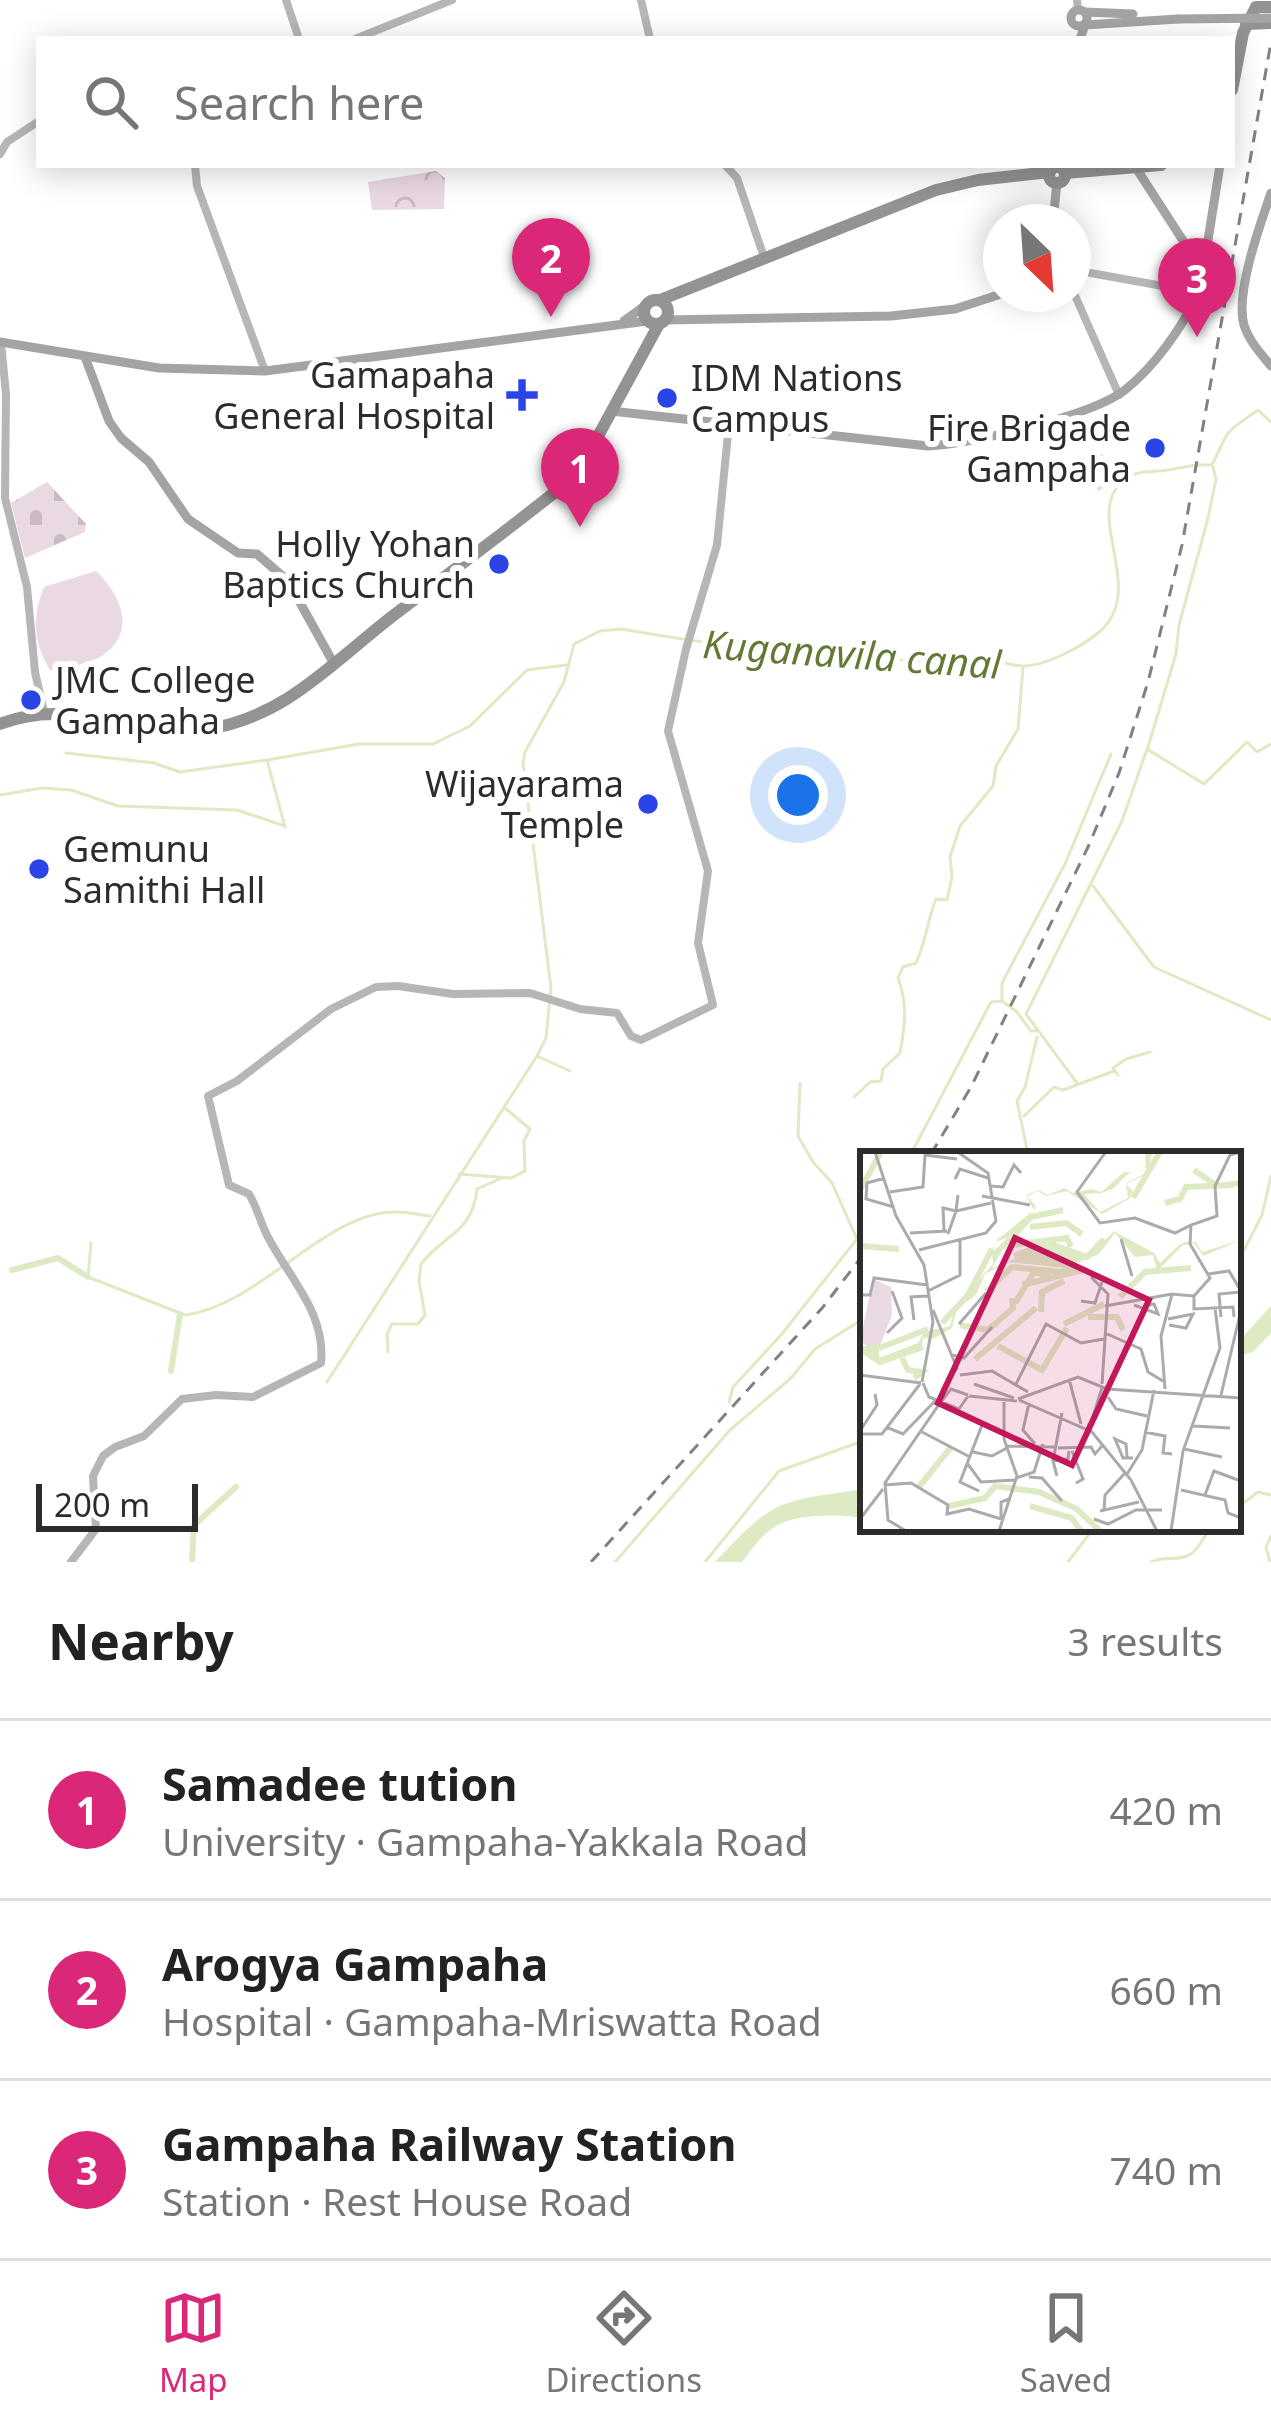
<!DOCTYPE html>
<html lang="en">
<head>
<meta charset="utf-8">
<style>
  :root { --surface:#fff; --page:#f2f2f2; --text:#222; --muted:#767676; --line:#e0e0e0; --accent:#db2777 }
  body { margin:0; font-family:"Noto Sans",sans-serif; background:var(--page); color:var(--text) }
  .compass { position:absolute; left:983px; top:204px; width:108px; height:108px; border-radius:50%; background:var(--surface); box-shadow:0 6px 30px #0003; rotate:155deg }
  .scale { position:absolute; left:36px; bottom:30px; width:162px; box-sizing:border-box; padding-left:12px; border:6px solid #2c2c2c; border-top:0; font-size:33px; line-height:42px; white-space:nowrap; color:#2c2c2c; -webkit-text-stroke:9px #fff; paint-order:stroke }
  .you { position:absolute; left:798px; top:795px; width:42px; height:42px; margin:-30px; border:9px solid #fff; border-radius:50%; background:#1a73e8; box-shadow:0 0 0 18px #1a73e833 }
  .badge { display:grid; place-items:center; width:78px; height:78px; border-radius:50%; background:var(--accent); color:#fff; font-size:39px; font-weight:700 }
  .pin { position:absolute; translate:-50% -99px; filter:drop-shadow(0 3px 6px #0008) }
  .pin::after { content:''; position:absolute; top:63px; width:42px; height:36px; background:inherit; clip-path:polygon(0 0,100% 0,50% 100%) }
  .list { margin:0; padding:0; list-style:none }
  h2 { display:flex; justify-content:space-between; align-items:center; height:156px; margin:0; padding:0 48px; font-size:51px }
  h2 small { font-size:39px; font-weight:400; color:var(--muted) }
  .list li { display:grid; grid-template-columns:78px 1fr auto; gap:36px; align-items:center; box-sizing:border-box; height:180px; padding:0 48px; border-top:3px solid var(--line) }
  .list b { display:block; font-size:45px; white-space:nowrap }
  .list p { margin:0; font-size:39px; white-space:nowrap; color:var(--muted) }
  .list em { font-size:39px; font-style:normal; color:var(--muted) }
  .icon { flex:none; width:66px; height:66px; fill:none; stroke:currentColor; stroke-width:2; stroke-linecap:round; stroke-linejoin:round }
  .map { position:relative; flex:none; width:1271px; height:1562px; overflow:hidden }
  .search { position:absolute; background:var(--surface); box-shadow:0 6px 30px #0003; left:36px; right:36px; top:36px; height:132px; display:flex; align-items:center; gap:30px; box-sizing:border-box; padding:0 42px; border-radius:0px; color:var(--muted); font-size:45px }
  .sheet { height:696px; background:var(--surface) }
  nav { display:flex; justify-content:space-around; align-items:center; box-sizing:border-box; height:168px; border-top:3px solid var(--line); background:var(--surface); font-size:33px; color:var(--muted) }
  nav a { display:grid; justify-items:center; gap:6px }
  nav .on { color:var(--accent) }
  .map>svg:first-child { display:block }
  .cemetery { fill:url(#cemetery-stones) }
  .park { fill:url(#park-crowns) }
  .pitch { fill:#ead8e3 }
  .water { fill:#deeac4 }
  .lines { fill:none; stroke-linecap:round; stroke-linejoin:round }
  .stream { stroke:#deeac4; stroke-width:3 }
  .canal { stroke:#deeac4; stroke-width:6 }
  .secondary { stroke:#b6b6b6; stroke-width:8 }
  .primary { stroke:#a4a4a4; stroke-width:9 }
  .highway { stroke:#939393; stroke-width:12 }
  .rail { stroke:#818181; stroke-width:3; stroke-dasharray:12 9; stroke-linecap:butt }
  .primary-bridge { stroke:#a4a4a4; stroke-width:9 }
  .poi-dot { fill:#2b44e6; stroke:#fff; stroke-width:4.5 }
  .labels { text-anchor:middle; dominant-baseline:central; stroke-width:12; stroke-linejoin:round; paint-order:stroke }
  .poi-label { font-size:36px; fill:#2c2c2c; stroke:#fff; text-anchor:end }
  .water-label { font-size:39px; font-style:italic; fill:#637a34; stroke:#fff }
  .inset-river { fill:none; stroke:#deeac4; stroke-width:6 }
  .inset-road { fill:none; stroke:#ababab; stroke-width:3 }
  .view { fill:#c2185b; fill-opacity:0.15; stroke:#c2185b; stroke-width:6 }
  .inset-edge { fill:none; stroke:#2c2c2c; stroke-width:6 }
</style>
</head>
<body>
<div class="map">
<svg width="1271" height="1562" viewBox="0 0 1271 1562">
  <defs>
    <pattern id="cemetery-stones" width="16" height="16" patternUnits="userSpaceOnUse" patternTransform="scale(3)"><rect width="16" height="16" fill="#ead8e3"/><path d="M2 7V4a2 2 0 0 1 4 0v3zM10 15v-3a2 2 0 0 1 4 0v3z" fill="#c9bac3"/></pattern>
    <pattern id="park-crowns" width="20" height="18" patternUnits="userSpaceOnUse" patternTransform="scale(3)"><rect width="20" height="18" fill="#ead8e3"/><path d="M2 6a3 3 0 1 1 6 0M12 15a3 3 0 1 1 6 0" fill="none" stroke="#c9bac3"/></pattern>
  </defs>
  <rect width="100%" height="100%" fill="#fff"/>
  <path class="cemetery" d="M47 482 86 524 85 532 25 558 11 503Z"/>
  <g class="park">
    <path d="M436 171 445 178 444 209 372 210 368 182Z"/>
    <path d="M1102 454 1108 464 1126 457 1130 468 1124 477 1098 491 1087 463Z"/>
  </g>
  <path class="pitch" d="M96 571C120 594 138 631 103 655 90 664 82 660 68 672L50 670C33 641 32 618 44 587Z"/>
  <g class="water">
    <path d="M1271 1306V1333L1253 1352 1238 1356V1342Z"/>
    <path d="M863 1489V1518C839 1514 796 1514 776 1526 761 1535 752 1549 742 1562H715C776 1497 778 1502 863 1489Z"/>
  </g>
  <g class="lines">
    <g class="stream">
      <path d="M1148 747 1176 654 1179 625 1208 518 1216 479 1213 467"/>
      <path d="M66 753 154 763 180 772 267 760 285 827"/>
      <path d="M267 760 359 744H433L470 726 527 670 566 665"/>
      <path d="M0 795 42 788 71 790 118 806 237 810 282 825"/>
      <path d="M1093 886 1154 967 1271 1020"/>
      <path d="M1037 1031H1031L1017 1012 1002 1001V983L1065 864 1111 754"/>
      <path d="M537 1056 546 1038 551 988 523 763 525 752 564 682 574 644 600 631 621 629C740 649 858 667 978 658 993 657 1008 666 1023 666 1046 666 1081 647 1098 633 1153 588 1073 506 1132 475 1142 470 1157 472 1168 470 1185 467 1195 464 1212 465 1230 428 1223 434 1258 410L1271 422"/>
      <path d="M1118 1075 1113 1068 1126 1059 1150 1052"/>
      <path d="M1077 1083 1026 1014 1122 821 1147 749 1204 784 1247 742 1257 752 1271 744"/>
      <path d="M854 1097 870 1082 881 1081 883 1069 900 1053C905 1026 908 1005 898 978L903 967 916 963C926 942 927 921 936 899L947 900 952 877 950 857 960 826 993 786 996 766 1018 729 1023 668"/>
      <path d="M1024 1116 1054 1087 1063 1090 1114 1071"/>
      <path d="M911 1154 991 1002 1002 1001"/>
      <path d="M1028 1154 1017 1101 1025 1087 1037 1037"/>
      <path d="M459 1174 511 1178 525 1171 524 1141 530 1129 505 1108"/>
      <path d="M91 1243 88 1277 185 1315C260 1305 323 1214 393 1212 405 1211 418 1215 430 1216"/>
      <path d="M1238 1262 1262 1215 1271 1176"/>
      <path d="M388 1352 387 1334 392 1324H418L425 1315 419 1281 421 1264C446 1232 472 1234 477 1189L504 1177"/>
      <path d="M327 1382 537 1056 570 1071"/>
      <path d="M860 1388 863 1386"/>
      <path d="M729 1402 733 1387 781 1335 857 1239 832 1183 813 1162 798 1136 800 1083"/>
      <path d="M1238 1507 1258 1492 1271 1495"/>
      <path d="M615 1562 730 1430 790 1379 815 1349 863 1319"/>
      <path d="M705 1562 779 1471 863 1441"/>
      <path d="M1068 1562 1093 1529"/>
      <path d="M1151 1562C1165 1555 1178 1562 1191 1554 1200 1548 1203 1537 1210 1529"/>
      <path d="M1270 1562 1266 1547 1271 1536"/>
    </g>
    <g class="canal">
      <path d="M12 1270 58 1258 88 1277"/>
      <path d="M171 1371 180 1314"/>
      <path d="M192 1562 194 1525 236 1487"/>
    </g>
    <g class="secondary">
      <path d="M286 0 299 39"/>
      <path d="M641 0 650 39"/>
      <path d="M1077 0 1078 10"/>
      <path d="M355 39 452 0"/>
      <path d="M0 154 7 142 39 121"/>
      <path d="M195 165 197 186 265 371"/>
      <path d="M725 165 737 178 765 260"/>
      <path d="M1074 270 1196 292"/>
      <path d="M1073 291 1119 395"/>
      <path d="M1 343 6 394 5 498 27 587 35 672 44 712"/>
      <path d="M71 1562 96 1529 93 1476 103 1456 115 1447 144 1436 182 1399 216 1395 253 1397 321 1363C326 1314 291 1280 269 1239 261 1225 258 1209 249 1194L229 1185 208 1096 237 1081 331 1009 376 987 398 986 453 994 530 993 580 1009 617 1013 631 1036 641 1040 713 1005 698 943 708 871 668 731 686 649 717 545 729 424"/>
    </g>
    <g class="primary">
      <circle cx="1079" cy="18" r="8"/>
      <path d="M1085 12 1133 14"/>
      <path d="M1080 39 1085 25 1178 19"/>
      <path d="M1059 167 1060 165"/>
      <path d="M1136 168 1204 273"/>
      <path d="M1271 193C1260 225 1235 293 1244 325 1249 341 1261 354 1271 366"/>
      <path d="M1053 222 1057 182"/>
      <path d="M1073 261V273"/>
      <path d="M1200 290 1220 165"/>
      <path d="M665 320 891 316 955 309 1001 294"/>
      <path d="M624 321 646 305"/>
      <path d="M0 342 159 368 265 371 647 321"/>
      <path d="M85 357 109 421 121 438 149 462 188 519 238 553 257 554 288 581 334 664"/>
      <path d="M611 411 928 446C972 443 1090 417 1125 390 1155 366 1181 329 1198 294"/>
    </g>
    <g class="highway">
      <path d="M1246 24 1271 23"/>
      <path d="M1232 90 1243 33 1256 7H1271"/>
      <circle cx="1057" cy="175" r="8"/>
      <path d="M1065 173 1161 165"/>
      <circle cx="656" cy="312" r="12"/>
      <path d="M660 300 936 190 978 180 1050 172"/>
      <path d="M0 724C76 695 133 740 208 729 286 717 334 661 394 615 452 571 512 527 569 481L584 462 659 324"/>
    </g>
    <g class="rail">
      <path d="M931 1154 971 1087 1089 845 1119 773 1148 682 1182 545 1271 42"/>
      <path d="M591 1562 823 1307 863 1255"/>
    </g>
    <path class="primary-bridge" d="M1178 19 1271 18"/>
  </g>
  <g class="poi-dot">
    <path d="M516 377h12v12h12v12h-12v12h-12v-12h-12v-12h12z"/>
    <circle cx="667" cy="398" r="12"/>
    <circle cx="1155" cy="448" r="12"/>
    <circle cx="499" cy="564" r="12"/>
    <circle cx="31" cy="700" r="12"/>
    <circle cx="648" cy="804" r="12"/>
    <circle cx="39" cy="869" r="12"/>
  </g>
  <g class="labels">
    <g class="poi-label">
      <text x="495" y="374">Gamapaha<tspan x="495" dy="41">General Hospital</tspan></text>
      <text x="691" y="377" text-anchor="start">IDM Nations<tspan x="691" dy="41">Campus</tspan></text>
      <text x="1131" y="427">Fire Brigade<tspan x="1131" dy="41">Gampaha</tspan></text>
      <text x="475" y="543">Holly Yohan<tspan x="475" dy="41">Baptics Church</tspan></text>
      <text x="55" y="679" text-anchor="start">JMC College<tspan x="55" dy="41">Gampaha</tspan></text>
      <text x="624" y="783">Wijayarama<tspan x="624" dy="41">Temple</tspan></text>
      <text x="63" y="848" text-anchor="start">Gemunu<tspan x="63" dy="41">Samithi Hall</tspan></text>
    </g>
    <g class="water-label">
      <text transform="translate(852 653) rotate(4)">Kuganavila canal</text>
    </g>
  </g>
  <g transform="translate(860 1151)">
    <rect width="381" height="381" fill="#fff"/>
    <path d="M13 128 31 136 32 164 17 202 0 190Z" fill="#ead8e3"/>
    <path d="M285 1H291L292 3 287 23 266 33 273 40 269 48 242 63 207 40 186 45 178 40 167 45 175 54V58L149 86 136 91 133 101 142 92 148 89 132 117 186 95 227 107 254 80 294 102 300 112 319 94 325 91H336L342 101 381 89 343 105 334 92 323 94 297 120 293 104 275 106 255 82 239 103 205 117 149 111 125 123 116 144 97 158 92 177 73 188 63 187 62 195 18 210 0 196 19 193V207L58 192 64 181 90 175 95 156 133 113 132 100 137 89 174 59 166 44 179 39 188 44 204 37 213 42 232 38 241 41 264 21H270L253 38 241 42 224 43 240 61 268 47 266 32 286 22Z" fill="#deeac4"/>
    <path class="inset-river" d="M334 19 357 35 381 32M0 39 21 1M273 47 300 1M305 52 320 48 326 36 373 34M170 76 206 72 222 83M151 94 207 87 211 96M0 95 39 98M142 97 171 66 203 59M154 105 188 92 227 106 244 88M162 134 227 118M126 141 152 116 201 121 216 114M260 146 285 121 331 117M155 152 174 121 189 126M181 161 182 141 204 130M228 166H257L263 179M82 172 108 144 132 98M204 173 244 153M100 174 128 179 153 157 152 147M138 195 182 219 207 177M19 197 68 178M0 198 20 211 63 196M42 207 48 219 62 221 54 227M115 208 176 157M58 337 91 296M89 355 125 347 135 335 179 341 217 358 240 380M170 355 212 367 221 380"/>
    <path class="inset-road" d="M15 1 36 65 64 114 73 171 62 231M245 2 217 41 240 72 275 67 315 82 331 74M25 27 7 32 6 48 34 56M95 28 100 18 128 27M129 35 143 36 154 14 161 22M30 41 63 36 65 4 97 8M122 45 170 54M84 79 83 57 96 60 98 44M50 82 87 80M88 83 96 60 131 52M261 88 272 125M59 99 126 82 136 70 128 22 99 2M348 123 369 120 381 140M231 126 248 143 242 233M68 140 100 124V88M0 144H10L14 127 67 134M334 145 350 127 330 93 331 74 357 65 355 35 370 4 380 1M334 145V158L373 156 374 166M221 150 235 152 242 131M274 154 298 163 294 153 284 155M245 155 312 143M73 159 97 217 84 235M361 166 359 143 381 141M308 168 333 163 326 177 309 174M54 169 51 146 68 145M99 173 126 142M27 182 42 167 32 140M245 182 281 198 288 221 303 230M93 204 104 207 132 176M0 224 61 232M100 224 132 220 168 241M209 228 221 273M63 232 69 246 99 258 108 245M114 233 154 247M156 233 186 173 221 192 244 188M83 236 80 252 91 238 108 244M305 238 301 185 312 143 334 145M361 244 381 159M109 245 157 250M248 246 256 258 287 265M158 248 218 226 247 238 381 247M159 249 232 281 271 329 297 380M169 252 163 279 175 293M333 275 370 277M26 276 43 283 75 250M229 278 242 237M0 280 17 254 15 243M62 281 110 306M284 281 305 285 303 302 312 303M0 283H22L60 233M147 295 197 296M198 297 231 296 235 303 242 295M324 298 362 306M212 300 223 328 216 332M113 301 132 305 147 297M267 306 266 293 255 288 263 307H273M193 310 202 262M107 312 121 331 155 329M267 323 282 299 294 239M197 325 193 310 208 308 209 300M169 326 182 327 202 350M156 327 174 321 183 293M24 334 51 332 88 354 87 363 109 358 141 368V351L149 348M321 339 365 349 368 362 381 367M119 340 100 331 122 274M345 344 354 320 378 329M240 360 279 351M244 360 245 344 265 322M0 368 23 338M234 368 248 373 276 359H302M46 380 28 369 25 332 80 252M139 380 157 325 144 288V251M311 380 323 300 360 197 355 157"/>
    <path class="view" d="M155 87 289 149 212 314 78 252Z"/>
    <rect width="381" height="381" class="inset-edge"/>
  </g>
</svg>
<svg class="compass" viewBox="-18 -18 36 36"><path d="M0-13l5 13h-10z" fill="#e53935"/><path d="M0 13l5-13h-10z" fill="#767676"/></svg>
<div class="scale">200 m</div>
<div class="you"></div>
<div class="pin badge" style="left:580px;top:527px">1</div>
<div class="pin badge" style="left:551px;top:317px">2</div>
<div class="pin badge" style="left:1197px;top:337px">3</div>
<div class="search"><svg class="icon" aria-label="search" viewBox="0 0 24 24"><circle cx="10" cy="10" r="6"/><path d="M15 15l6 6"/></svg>Search here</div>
</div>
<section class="sheet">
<h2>Nearby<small>3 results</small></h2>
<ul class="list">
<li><span class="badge">1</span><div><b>Samadee tution</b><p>University · Gampaha-Yakkala Road</p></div><em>420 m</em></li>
<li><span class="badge">2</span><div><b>Arogya Gampaha</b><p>Hospital · Gampaha-Mriswatta Road</p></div><em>660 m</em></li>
<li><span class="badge">3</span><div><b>Gampaha Railway Station</b><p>Station · Rest House Road</p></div><em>740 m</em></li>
</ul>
</section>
<nav>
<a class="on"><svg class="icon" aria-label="map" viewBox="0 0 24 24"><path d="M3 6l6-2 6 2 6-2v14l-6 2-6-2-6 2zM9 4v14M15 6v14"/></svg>Map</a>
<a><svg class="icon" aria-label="directions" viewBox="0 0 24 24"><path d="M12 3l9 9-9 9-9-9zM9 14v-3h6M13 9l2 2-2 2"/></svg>Directions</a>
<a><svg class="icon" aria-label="saved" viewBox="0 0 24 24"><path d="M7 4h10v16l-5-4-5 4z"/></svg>Saved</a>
</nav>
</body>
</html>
